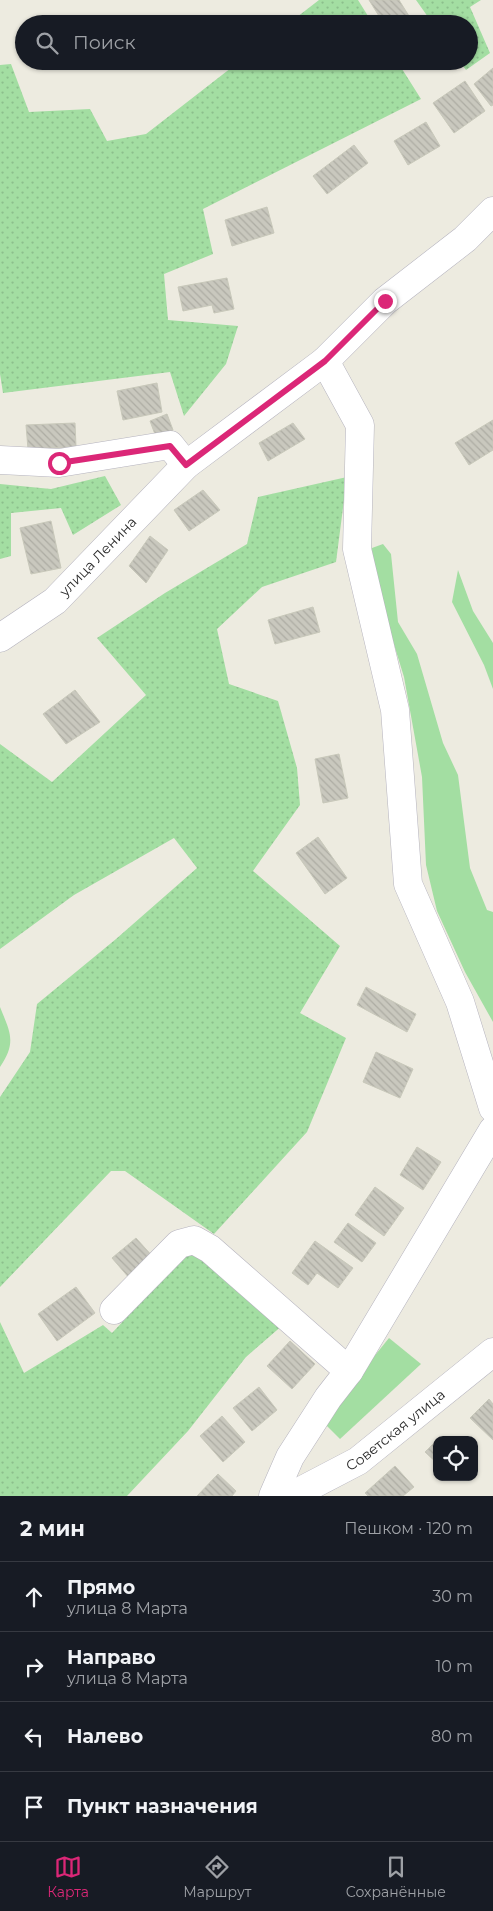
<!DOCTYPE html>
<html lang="ru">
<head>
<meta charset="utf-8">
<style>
  :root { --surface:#171b24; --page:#20242c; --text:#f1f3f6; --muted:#9ea1a6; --line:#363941; --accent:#db2777 }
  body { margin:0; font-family:Montserrat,sans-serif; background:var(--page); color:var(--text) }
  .controls { position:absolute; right:15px; bottom:15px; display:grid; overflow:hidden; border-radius:10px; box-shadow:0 1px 4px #0004 }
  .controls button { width:45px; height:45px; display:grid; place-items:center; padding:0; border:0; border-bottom:1px solid var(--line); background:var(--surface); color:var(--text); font:25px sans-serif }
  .stop { position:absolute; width:15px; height:15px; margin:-11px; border:4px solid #db2777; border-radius:50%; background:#fff }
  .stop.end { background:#db2777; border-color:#fff; box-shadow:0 1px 5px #0008 }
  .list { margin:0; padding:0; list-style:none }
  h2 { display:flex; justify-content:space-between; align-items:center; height:65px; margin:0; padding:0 20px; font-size:21px }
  h2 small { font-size:16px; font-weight:400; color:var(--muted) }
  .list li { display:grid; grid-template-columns:32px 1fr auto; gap:15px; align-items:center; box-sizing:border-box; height:70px; padding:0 20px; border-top:1px solid var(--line) }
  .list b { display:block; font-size:19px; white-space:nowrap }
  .list p { margin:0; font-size:16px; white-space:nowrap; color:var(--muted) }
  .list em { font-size:16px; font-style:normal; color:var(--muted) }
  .icon { flex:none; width:28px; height:28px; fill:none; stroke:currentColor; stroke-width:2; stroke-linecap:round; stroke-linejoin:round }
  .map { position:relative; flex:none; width:493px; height:1496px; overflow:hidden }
  .search { position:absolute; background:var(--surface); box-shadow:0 1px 4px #0004; left:15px; right:15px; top:15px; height:55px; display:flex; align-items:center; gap:12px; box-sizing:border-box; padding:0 18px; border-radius:28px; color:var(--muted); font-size:19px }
  .sheet { height:345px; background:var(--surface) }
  nav { display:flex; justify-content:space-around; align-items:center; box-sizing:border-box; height:70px; border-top:1px solid var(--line); background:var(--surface); font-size:14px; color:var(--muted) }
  nav a { display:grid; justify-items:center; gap:2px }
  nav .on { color:var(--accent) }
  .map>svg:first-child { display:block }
  .grass { fill:#a3dea2 }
  .garden { fill:url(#garden-dots) }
  .building { fill:url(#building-back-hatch); stroke:#c8c8ba }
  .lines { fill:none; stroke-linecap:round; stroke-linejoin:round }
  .minor-casing { stroke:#b5b3be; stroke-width:29 }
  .minor { stroke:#fff; stroke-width:28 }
  .route { stroke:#db2777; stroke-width:6 }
  .labels { text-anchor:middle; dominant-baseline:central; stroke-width:4; stroke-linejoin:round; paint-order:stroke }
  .street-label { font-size:14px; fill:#2c2c2c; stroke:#fff }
</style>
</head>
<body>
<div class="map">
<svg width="493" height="1496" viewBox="0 0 493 1496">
  <defs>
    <pattern id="garden-dots" width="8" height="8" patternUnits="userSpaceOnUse" patternTransform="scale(1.25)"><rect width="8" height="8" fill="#a3dea2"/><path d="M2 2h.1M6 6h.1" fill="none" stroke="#8cbf8c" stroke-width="1.8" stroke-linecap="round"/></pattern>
    <pattern id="building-back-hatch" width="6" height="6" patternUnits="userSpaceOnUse" patternTransform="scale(1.25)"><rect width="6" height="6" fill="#c9c8be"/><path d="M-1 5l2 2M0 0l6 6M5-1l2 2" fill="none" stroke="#adaca3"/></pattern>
  </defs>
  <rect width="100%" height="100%" fill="#edebe0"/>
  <g class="grass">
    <path d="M383 544 391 554 398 622 417 654 443 743 458 775 470 868 487 910 493 912V1022L465 972 437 911 426 865 422 777 404 677 373 576 372 548Z"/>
    <path d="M458 570 473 611 493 643V689L484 665 452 602Z"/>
    <path d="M0 1007C10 1032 17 1042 0 1067Z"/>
    <path d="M389 1338 421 1364 340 1439 322 1421Z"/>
  </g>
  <g class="garden">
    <path d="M319 0H358L373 24H288Z"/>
    <path d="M416 0H481L470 7 490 53 466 70 459 61H469V24H433Z"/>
    <path d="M240 61H397L421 99 203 209 213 254 164 274 168 320 238 326 226 364 184 416 170 372 3 393 0 374V65L11 64 29 112 90 109 107 141 146 134Z"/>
    <path d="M105 476 121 505 73 535 61 508 11 513V556L0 559V484L51 489Z"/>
    <path d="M347 477 336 562 262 587 217 629 229 684 278 701 297 768 300 805 253 871 340 946 300 1013 346 1038 307 1132 214 1234 125 1171H111L0 1287V1097L30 1052 37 1004 116 939 197 868 174 838 74 895 0 949V744L52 782 146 695 97 638 165 593 247 544 258 497Z"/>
    <path d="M191 1250 284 1324 246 1357 188 1431 127 1496H0V1322L24 1373 103 1325 112 1333Z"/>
  </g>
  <g class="building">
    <path d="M369 0H399L409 16 396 24H384Z"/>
    <path d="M493 68V105L491 106 474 84Z"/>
    <path d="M465 81 485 111 454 133 433 103Z"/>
    <path d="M426 122 440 146 408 165 394 141Z"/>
    <path d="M354 145 368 163 327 194 313 176Z"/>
    <path d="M267 207 274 233 232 246 225 220Z"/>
    <path d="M227 278 234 309 214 313 212 305 183 311 178 287Z"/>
    <path d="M157 383 162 412 123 420 117 391Z"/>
    <path d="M167 414 173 430 156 437 150 421Z"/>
    <path d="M493 420V450L469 465 455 443Z"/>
    <path d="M75 423 76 447 28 449 26 425Z"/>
    <path d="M293 423 305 439 268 461 259 443Z"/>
    <path d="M203 490 220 510 189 531 174 510Z"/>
    <path d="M51 521 61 568 31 574 20 528Z"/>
    <path d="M150 536 168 550 146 583 129 566Z"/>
    <path d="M313 607 320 632 275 644 268 620Z"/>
    <path d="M75 690 100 722 66 744 43 714Z"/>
    <path d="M339 754 348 798 323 803 315 759Z"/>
    <path d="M318 837 347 878 325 894 296 853Z"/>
    <path d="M366 987 416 1014 407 1032 357 1005Z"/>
    <path d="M376 1052 413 1069 400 1098 363 1082Z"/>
    <path d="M417 1147 441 1162 423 1190 400 1175Z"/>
    <path d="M375 1187 404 1208 384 1236 355 1215Z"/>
    <path d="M348 1223 376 1243 362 1262 334 1242Z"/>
    <path d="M136 1238 154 1258 130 1279 112 1258Z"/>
    <path d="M315 1241 353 1268 338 1288 317 1273 308 1285 292 1273Z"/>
    <path d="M76 1287 95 1313 57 1341 38 1314Z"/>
    <path d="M290 1341 315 1364 292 1389 267 1366Z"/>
    <path d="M259 1387 277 1410 252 1431 233 1408Z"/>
    <path d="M489 1399 493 1404V1440L470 1418Z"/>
    <path d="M222 1416 245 1442 223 1462 200 1436Z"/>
    <path d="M437 1440V1463L425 1452Z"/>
    <path d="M395 1466 414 1487 403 1496H368L365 1493Z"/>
    <path d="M218 1474 236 1491 232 1496H197Z"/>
  </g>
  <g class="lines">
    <g class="minor-casing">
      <g id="minor">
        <path d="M325 361 360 425 357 549 395 710 408 884 460 1002 493 1108"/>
        <path d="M0 460 59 463 170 445 186 465"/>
        <path id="s1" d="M0 638 55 601 186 465 325 361 385 301 465 239 493 211"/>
        <path d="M114 1310 179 1244 194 1240 210 1249 349 1371"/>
        <path d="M273 1496 290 1457 328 1398 349 1371 493 1130"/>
        <path id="s2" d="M291 1496 358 1461 493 1352"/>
      </g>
    </g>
    <use href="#minor" class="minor"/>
  </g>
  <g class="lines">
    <path class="route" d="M59 463 170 446 186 465 325 361 385 301"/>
  </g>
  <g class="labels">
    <g class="street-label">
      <text stroke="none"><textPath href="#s1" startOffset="128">улица Ленина</textPath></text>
      <text stroke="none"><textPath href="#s2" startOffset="124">Советская улица</textPath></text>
    </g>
  </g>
</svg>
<div class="controls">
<button><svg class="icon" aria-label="locate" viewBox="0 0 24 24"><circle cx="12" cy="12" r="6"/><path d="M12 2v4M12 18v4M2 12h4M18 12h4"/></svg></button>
</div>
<div class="stop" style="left:59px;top:463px"></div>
<div class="stop end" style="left:385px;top:301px"></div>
<div class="search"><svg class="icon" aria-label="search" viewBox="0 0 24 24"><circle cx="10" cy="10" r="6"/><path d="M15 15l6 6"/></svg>Поиск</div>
</div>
<section class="sheet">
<h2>2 мин<small>Пешком · 120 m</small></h2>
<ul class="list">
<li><svg class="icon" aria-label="ahead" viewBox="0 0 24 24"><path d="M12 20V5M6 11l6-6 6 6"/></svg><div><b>Прямо</b><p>улица 8 Марта</p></div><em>30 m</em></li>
<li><svg class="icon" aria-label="right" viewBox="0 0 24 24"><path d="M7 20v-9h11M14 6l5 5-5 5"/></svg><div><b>Направо</b><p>улица 8 Марта</p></div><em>10 m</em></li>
<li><svg class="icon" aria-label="left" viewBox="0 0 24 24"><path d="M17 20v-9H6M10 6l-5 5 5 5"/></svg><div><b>Налево</b></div><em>80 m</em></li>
<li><svg class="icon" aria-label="arrive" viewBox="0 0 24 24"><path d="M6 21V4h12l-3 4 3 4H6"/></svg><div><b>Пункт назначения</b></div></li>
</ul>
</section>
<nav>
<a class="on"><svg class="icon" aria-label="map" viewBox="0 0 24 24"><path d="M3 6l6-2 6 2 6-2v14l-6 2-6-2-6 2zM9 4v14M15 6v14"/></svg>Карта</a>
<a><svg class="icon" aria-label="directions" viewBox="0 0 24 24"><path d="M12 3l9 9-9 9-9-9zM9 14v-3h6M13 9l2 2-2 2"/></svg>Маршрут</a>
<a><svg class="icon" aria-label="saved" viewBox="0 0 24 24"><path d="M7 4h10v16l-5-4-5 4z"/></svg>Сохранённые</a>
</nav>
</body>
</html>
